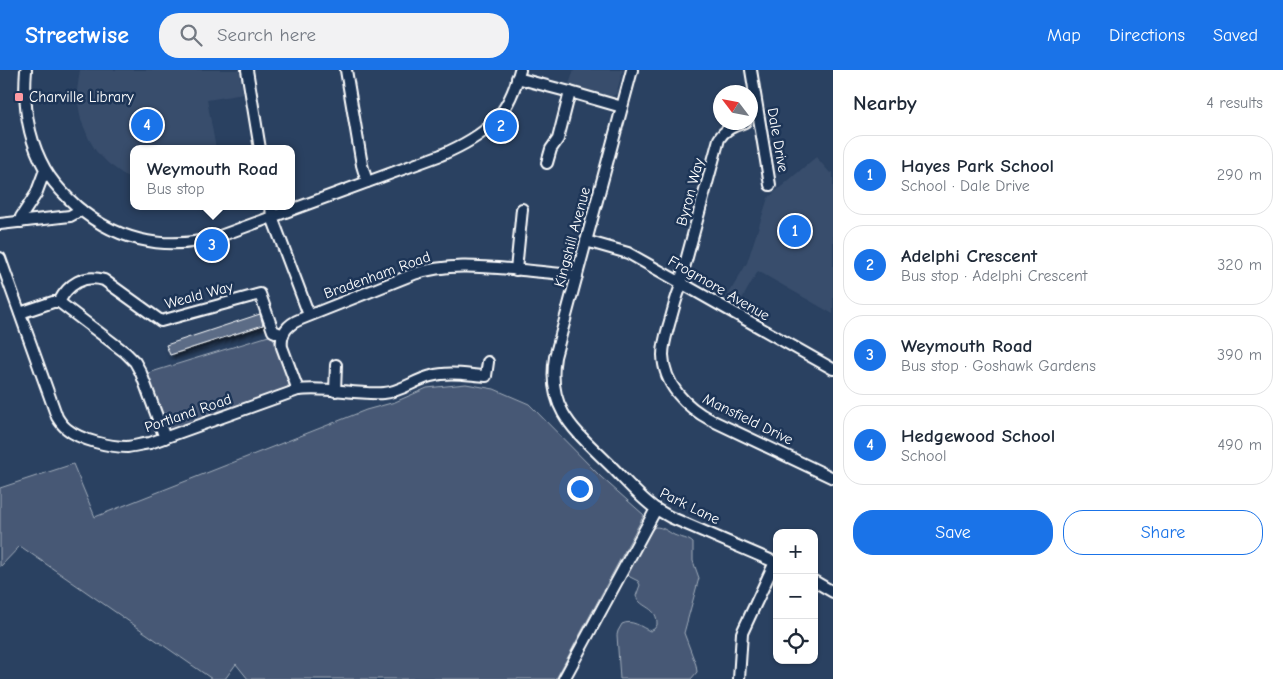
<!DOCTYPE html>
<html lang="en">
<head>
<meta charset="utf-8">
<style>
  :root { --surface:#fff; --page:#f2f2f3; --text:#1f2937; --muted:#747a83; --line:#e0e1e3; --accent:#1a73e8 }
  body { margin:0; font-family:"Comic Neue",sans-serif; background:var(--page); color:var(--text) }
  .controls { position:absolute; right:15px; bottom:15px; display:grid; overflow:hidden; border-radius:10px; box-shadow:0 1px 4px #0004 }
  .controls button { width:45px; height:45px; display:grid; place-items:center; padding:0; border:0; border-bottom:1px solid var(--line); background:var(--surface); color:var(--text); font:25px sans-serif }
  .compass { position:absolute; left:713px; top:15px; width:45px; height:45px; border-radius:50%; background:var(--surface); box-shadow:0 1px 4px #0004; rotate:302deg }
  .you { position:absolute; left:579px; top:418px; width:18px; height:18px; margin:-12px; border:4px solid #fff; border-radius:50%; background:#1a73e8; box-shadow:0 0 0 8px #1a73e833 }
  .badge { display:grid; place-items:center; width:32px; height:32px; border-radius:50%; background:var(--accent); color:#fff; font-size:16px; font-weight:700 }
  .pin { position:absolute; translate:-50% -50%; border:2px solid #fff; box-shadow:0 1px 5px #0006 }
  .popup { position:absolute; left:130px; top:75px; width:165px; height:65px; box-sizing:border-box; display:grid; place-content:center; border-radius:10px; background:var(--surface); filter:drop-shadow(0 1px 4px #0005); font-size:16px; white-space:nowrap; color:var(--muted) }
  .popup b { font-size:19px; color:var(--text) }
  .popup::after { content:''; position:absolute; left:50%; top:100%; margin-left:-10px; border:10px solid transparent; border-top-color:var(--surface) }
  .list { margin:0; padding:0; list-style:none }
  h2 { display:flex; justify-content:space-between; align-items:center; height:65px; margin:0; padding:0 20px; font-size:21px }
  h2 small { font-size:16px; font-weight:400; color:var(--muted) }
  .list li { display:grid; grid-template-columns:32px 1fr auto; gap:15px; align-items:center; box-sizing:border-box; height:80px; margin:0 10px 10px; padding:0 10px; border:1px solid var(--line); border-radius:20px }
  .list b { display:block; font-size:19px; white-space:nowrap }
  .list p { margin:0; font-size:16px; white-space:nowrap; color:var(--muted) }
  .list em { font-size:16px; font-style:normal; color:var(--muted) }
  .actions { display:flex; gap:10px; padding:15px 20px }
  .actions a { flex:1; padding:11px 0; border:1px solid var(--accent); border-radius:20px; text-align:center; font-size:18px; color:var(--accent) }
  .actions .main { background:var(--accent); color:#fff }
  .icon { flex:none; width:28px; height:28px; fill:none; stroke:currentColor; stroke-width:2; stroke-linecap:round; stroke-linejoin:round }
  .map { position:relative; flex:none; width:833px; height:609px; overflow:hidden }
  header { display:flex; align-items:center; gap:30px; box-sizing:border-box; height:70px; padding:0 25px; background:var(--accent); color:#fff }
  header strong { font-size:24px }
  nav { display:flex; gap:28px; margin-inline-start:auto; font-size:18px }
  .search { width:350px; height:45px; background:var(--page); display:flex; align-items:center; gap:12px; box-sizing:border-box; padding:0 18px; border-radius:20px; color:var(--muted); font-size:19px }
  main { display:flex }
  aside { flex:1; background:var(--surface) }
  .map>svg:first-child { display:block }
  .built { fill:#394e6c }
  .green { fill:#465975; stroke:#a2acba }
  .building { fill:#5b6c86; stroke:#fff; filter:url(#shadow) }
  .lines { fill:none; stroke-linecap:round; stroke-linejoin:round }
  .minor-casing { stroke:#fff; stroke-width:14 }
  .minor { stroke:#1d3557; stroke-width:10 }
  .poi-dot { fill:#ff9aa2; stroke:#1d3557; stroke-width:2 }
  .labels { text-anchor:middle; dominant-baseline:central; stroke-width:5; stroke-linejoin:round; paint-order:stroke }
  .poi-label { font-size:15px; fill:#fff; stroke:#1d3557; text-anchor:start }
  .street-label { font-size:15px; fill:#fff; stroke:#1d3557 }
</style>
</head>
<body>
<header>
<strong>Streetwise</strong>
<div class="search"><svg class="icon" aria-label="search" viewBox="0 0 24 24"><circle cx="10" cy="10" r="6"/><path d="M15 15l6 6"/></svg>Search here</div>
<nav><a>Map</a><a>Directions</a><a>Saved</a></nav>
</header>
<main>
<div class="map">
<svg width="833" height="609" viewBox="0 0 833 609">
  <defs>
    <filter id="shadow"><feDropShadow dx="3.5" dy="3.5" stdDeviation="2.5" flood-color="#0009"/></filter>
  </defs>
  <rect width="100%" height="100%" fill="#2a4161"/>
  <filter id="ink" filterUnits="userSpaceOnUse"><feTurbulence type="fractalNoise" baseFrequency=".02" numOctaves="2"/><feDisplacementMap in="SourceGraphic" scale="10" xChannelSelector="R" yChannelSelector="G"/><feConvolveMatrix kernelMatrix="1 2 1 2 8 2 1 2 1" color-interpolation-filters="sRGB"/></filter>
  <g filter="url(#ink)">
    <g class="built">
      <path d="M80 0H239L243 24 207 30 216 79H133V111L109 94 96 81 89 69 81 50 77 27V21Z"/>
      <path d="M574 0H623L616 24 611 27 569 15Z"/>
      <path d="M816 87 830 103 833 102V244L758 201 736 239 724 232 747 193 768 128Z"/>
    </g>
    <g class="green">
      <path d="M272 265 289 310V314L285 321 172 362 165 358 145 304Z"/>
      <path d="M466 314 494 319 529 334 601 407 644 445 556 609H248L236 594 225 609H212L20 476 0 497V418L73 394 95 447 366 340 395 332 427 318Z"/>
      <path d="M655 457C663 457 667 461 674 465 681 468 688 468 693 473V491L699 508 684 563 696 595 697 602 691 609H620L617 565 618 561 622 554C632 549 641 557 650 561L654 559 657 555C658 536 641 539 636 526L640 515 638 511 630 507 628 505C635 490 642 466 655 457Z"/>
    </g>
    <path class="building" d="M260 244 263 255 170 285 166 275Z"/>
    <g class="lines">
      <g class="minor-casing">
        <g id="minor">
          <path d="M26 0C23 35 28 69 45 99 51 110 60 120 69 129 110 170 165 183 220 166L441 85C485 66 508 48 520 0"/>
          <path d="M247 0 260 79"/>
          <path d="M346 0 362 95 367 112"/>
          <path d="M632 0 555 287C546 341 577 362 611 396 626 411 639 427 656 439L670 447 777 493"/>
          <path d="M751 0 770 115"/>
          <path d="M517 8 570 22 622 37"/>
          <path d="M547 93 551 79 558 69 570 22"/>
          <path d="M271 136 272 147 309 245"/>
          <path d="M21 152V147L36 124 45 100"/>
          <path d="M0 154 70 146 81 140"/>
          <path d="M586 171 628 183 833 299"/>
          <path d="M0 188 57 347C60 352 63 356 67 359 80 370 110 377 127 377 135 376 142 374 150 373L298 320C327 316 355 325 384 323 400 322 415 310 431 306 449 301 468 305 486 306L488 292"/>
          <path d="M516 200 522 139"/>
          <path d="M680 213 719 69C725 59 734 56 745 52"/>
          <path d="M682 214C676 226 674 238 670 251 667 262 663 273 663 285 664 315 686 337 711 350L833 408"/>
          <path d="M59 232 126 283 135 292 141 303 165 368"/>
          <path d="M20 243 53 232H59C68 214 84 204 104 210L161 251 260 224 273 261 283 265"/>
          <path d="M298 320 282 277C280 263 288 254 301 249L414 204C449 192 487 197 522 200 541 202 559 203 577 206"/>
          <path d="M335 321 336 295"/>
          <path d="M814 511 833 522"/>
          <path d="M564 609 656 439"/>
          <path d="M739 609 742 563 775 492"/>
        </g>
      </g>
      <use href="#minor" class="minor"/>
    </g>
  </g>
  <rect class="poi-dot" x="14" y="22" width="10" height="10" rx="2.5"/>
  <g class="labels">
    <g class="poi-label">
      <text x="29" y="27">Charville Library</text>
    </g>
    <g class="street-label">
      <text transform="translate(778 70) rotate(80)">Dale Drive</text>
      <text transform="translate(690 122) rotate(-75)">Byron Way</text>
      <text transform="translate(572 167) rotate(-75)">Kingshill Avenue</text>
      <text transform="translate(377 205) rotate(-20)">Bradenham Road</text>
      <text transform="translate(719 218) rotate(30)">Frogmore Avenue</text>
      <text transform="translate(199 225) rotate(-15)">Weald Way</text>
      <text transform="translate(188 343) rotate(-19)">Portland Road</text>
      <text transform="translate(748 349) rotate(26)">Mansfield Drive</text>
      <text transform="translate(690 436) rotate(26)">Park Lane</text>
    </g>
  </g>
</svg>
<div class="controls">
<button>+</button>
<button>−</button>
<button><svg class="icon" aria-label="locate" viewBox="0 0 24 24"><circle cx="12" cy="12" r="6"/><path d="M12 2v4M12 18v4M2 12h4M18 12h4"/></svg></button>
</div>
<svg class="compass" viewBox="-18 -18 36 36"><path d="M0-13l5 13h-10z" fill="#e53935"/><path d="M0 13l5-13h-10z" fill="#747a83"/></svg>
<div class="you"></div>
<div class="pin badge" style="left:795px;top:161px">1</div>
<div class="pin badge" style="left:501px;top:56px">2</div>
<div class="pin badge" style="left:212px;top:175px">3</div>
<div class="popup"><b>Weymouth Road</b>Bus stop</div>
<div class="pin badge" style="left:147px;top:55px">4</div>
</div>
<aside>
<h2>Nearby<small>4 results</small></h2>
<ul class="list">
<li><span class="badge">1</span><div><b>Hayes Park School</b><p>School · Dale Drive</p></div><em>290 m</em></li>
<li><span class="badge">2</span><div><b>Adelphi Crescent</b><p>Bus stop · Adelphi Crescent</p></div><em>320 m</em></li>
<li><span class="badge">3</span><div><b>Weymouth Road</b><p>Bus stop · Goshawk Gardens</p></div><em>390 m</em></li>
<li><span class="badge">4</span><div><b>Hedgewood School</b><p>School</p></div><em>490 m</em></li>
</ul>
<div class="actions"><a class="main">Save</a><a>Share</a></div>
</aside>
</main>
</body>
</html>
